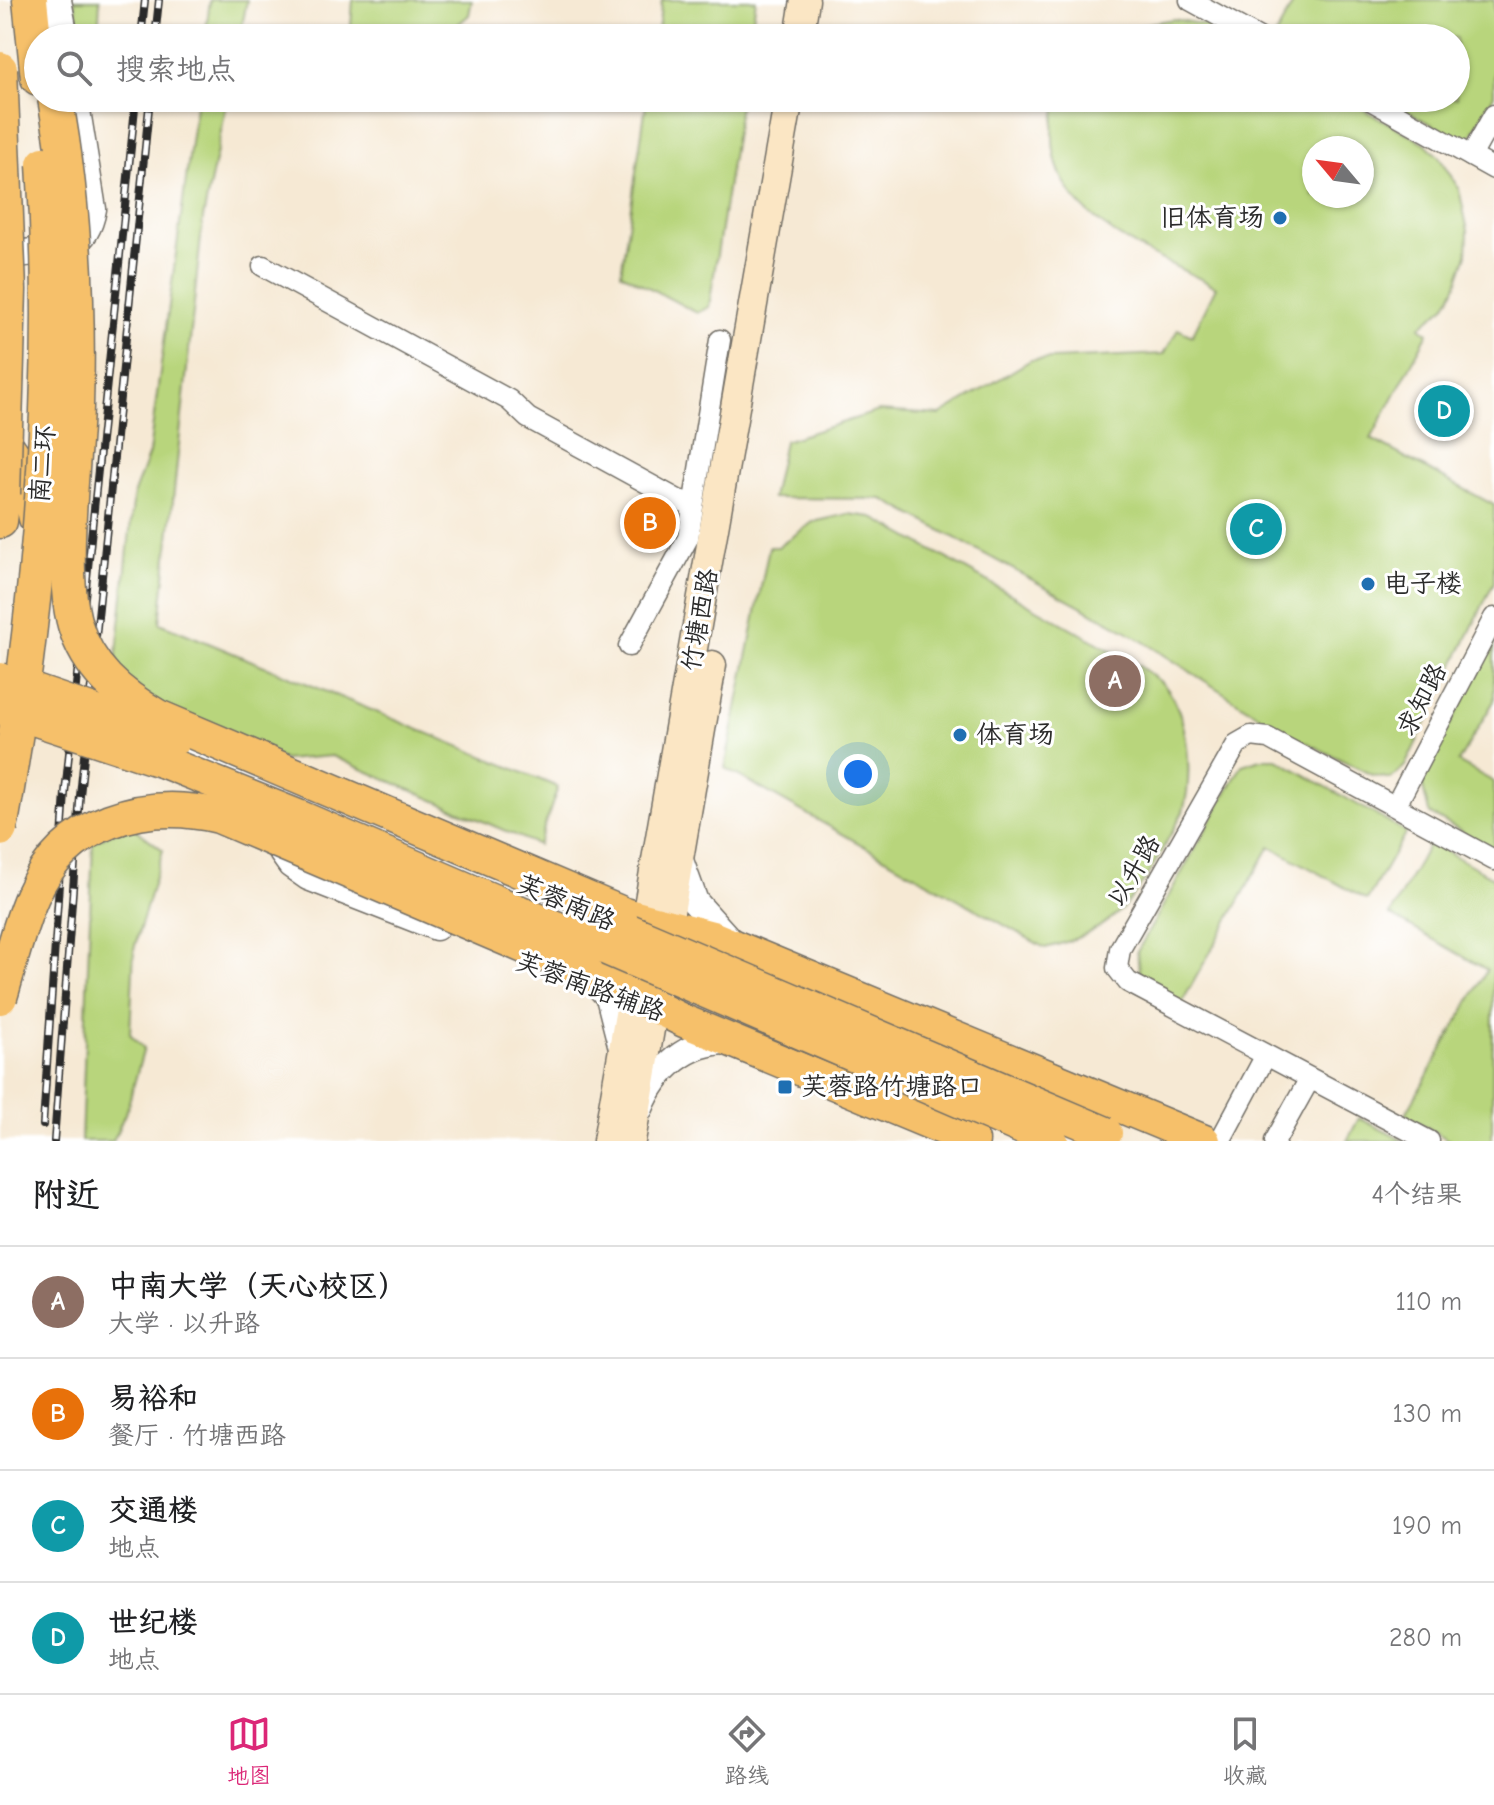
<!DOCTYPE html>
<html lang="zh">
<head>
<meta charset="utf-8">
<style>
  :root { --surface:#fff; --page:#f6f6f6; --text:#202124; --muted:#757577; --line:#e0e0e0; --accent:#db2777 }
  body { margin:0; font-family:"Comic Neue","LXGW WenKai TC",sans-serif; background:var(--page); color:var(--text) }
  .compass { position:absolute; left:1302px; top:136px; width:72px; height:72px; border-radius:50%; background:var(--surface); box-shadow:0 2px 6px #0004; rotate:299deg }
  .you { position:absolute; left:858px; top:774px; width:28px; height:28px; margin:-20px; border:6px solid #fff; border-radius:50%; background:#1a73e8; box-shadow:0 0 0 12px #1a73e833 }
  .badge { display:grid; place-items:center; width:52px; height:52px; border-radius:50%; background:var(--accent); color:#fff; font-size:26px; font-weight:700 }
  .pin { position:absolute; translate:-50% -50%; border:4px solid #fff; box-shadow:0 2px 8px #0006 }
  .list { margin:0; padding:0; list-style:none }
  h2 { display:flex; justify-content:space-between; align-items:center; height:104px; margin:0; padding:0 32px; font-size:34px }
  h2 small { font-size:26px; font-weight:400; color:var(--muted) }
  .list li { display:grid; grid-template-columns:52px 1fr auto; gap:24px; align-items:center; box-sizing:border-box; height:112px; padding:0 32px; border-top:2px solid var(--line) }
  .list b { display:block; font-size:30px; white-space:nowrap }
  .list p { margin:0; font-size:26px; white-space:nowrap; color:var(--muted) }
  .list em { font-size:26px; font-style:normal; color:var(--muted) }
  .icon { flex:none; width:44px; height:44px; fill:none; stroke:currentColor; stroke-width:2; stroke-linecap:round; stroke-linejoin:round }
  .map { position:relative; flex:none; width:1494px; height:1141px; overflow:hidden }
  .search { position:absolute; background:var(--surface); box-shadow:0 2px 6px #0004; left:24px; right:24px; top:24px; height:88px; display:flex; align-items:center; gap:20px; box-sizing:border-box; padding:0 28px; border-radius:44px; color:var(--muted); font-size:30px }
  .sheet { height:552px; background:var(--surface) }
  nav { display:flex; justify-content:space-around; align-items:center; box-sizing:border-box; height:112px; border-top:2px solid var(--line); background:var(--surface); font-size:22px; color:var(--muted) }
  nav a { display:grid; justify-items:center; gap:4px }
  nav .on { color:var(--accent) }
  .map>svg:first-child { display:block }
  .green { fill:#b8d57b; stroke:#728053; stroke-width:2; fill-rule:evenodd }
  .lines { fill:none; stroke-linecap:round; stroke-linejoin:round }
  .minor-casing { stroke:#726e66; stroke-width:23 }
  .tertiary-casing { stroke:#726e66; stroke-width:29 }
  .secondary-casing { stroke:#726e66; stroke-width:31 }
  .primary-casing { stroke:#726e66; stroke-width:35 }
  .trunk-casing { stroke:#726e66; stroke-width:37 }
  .minor { stroke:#fff; stroke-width:20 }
  .tertiary { stroke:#fff; stroke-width:26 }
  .secondary { stroke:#fbe6c4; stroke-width:28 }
  .primary { stroke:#f6c06b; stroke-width:32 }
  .trunk { stroke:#f6c06b; stroke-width:34 }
  .rail-casing { stroke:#2b2b2b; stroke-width:8 }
  .rail { stroke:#fff; stroke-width:5; stroke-dasharray:15; stroke-linecap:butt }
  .primary-bridge-casing { stroke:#726e66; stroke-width:35; stroke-linecap:butt }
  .trunk-bridge-casing { stroke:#726e66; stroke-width:37; stroke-linecap:butt }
  .primary-bridge { stroke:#f6c06b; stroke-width:32 }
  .trunk-bridge { stroke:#f6c06b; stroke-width:34 }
  .poi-dot { fill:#1f6fb2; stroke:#fff; stroke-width:3 }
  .labels { text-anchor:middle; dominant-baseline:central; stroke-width:6; stroke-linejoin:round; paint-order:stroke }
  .poi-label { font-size:26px; fill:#2b2b2b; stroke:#fff; text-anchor:start }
  .street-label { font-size:26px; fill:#2b2b2b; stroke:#fff }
</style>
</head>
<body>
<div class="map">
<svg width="1494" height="1141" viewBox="0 0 1494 1141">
  <rect width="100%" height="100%" fill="#fff"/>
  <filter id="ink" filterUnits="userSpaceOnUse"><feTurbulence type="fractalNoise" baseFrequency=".0125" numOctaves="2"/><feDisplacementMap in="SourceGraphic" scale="16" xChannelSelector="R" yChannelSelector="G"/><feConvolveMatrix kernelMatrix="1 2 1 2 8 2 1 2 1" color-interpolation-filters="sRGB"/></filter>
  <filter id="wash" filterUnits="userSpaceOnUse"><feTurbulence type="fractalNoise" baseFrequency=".006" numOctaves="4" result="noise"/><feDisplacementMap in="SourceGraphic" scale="32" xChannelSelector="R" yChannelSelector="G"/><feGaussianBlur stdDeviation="1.8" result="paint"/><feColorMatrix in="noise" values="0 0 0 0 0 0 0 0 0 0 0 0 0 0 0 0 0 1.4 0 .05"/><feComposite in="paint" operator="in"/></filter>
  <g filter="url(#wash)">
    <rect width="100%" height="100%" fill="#f6e9d4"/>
    <g class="green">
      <path d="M74 0H100L98 38H82Z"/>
      <path d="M210 0H247L240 38H205Z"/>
      <path d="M353 0H472L469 15 442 38H350Z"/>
      <path d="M662 0H756L750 38H657Z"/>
      <path d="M1295 0H1494V95L1467 144 1383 98H1456V38H1274Z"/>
      <path d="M1173 19 1205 25 1232 38H1109L1145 24Z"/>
      <path d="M197 98H228L203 218 160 623 558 787 538 845 332 756 284 760 174 715 115 671 134 493 149 453Z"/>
      <path d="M647 98H741L709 307 697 313 621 273Z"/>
      <path d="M1059 98H1343L1425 143 1439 157 1459 189 1468 231 1467 254 1455 289 1445 306 1420 327 1428 333 1371 439 1494 505V582L1405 766 1391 779 1372 775 1285 732 1125 630 883 499 772 498 784 441 879 411 940 415 1031 360 1164 354 1178 329 1192 336 1216 287C1137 245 1025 210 1059 98ZM1314 148H1362V196H1314Z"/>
      <path d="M848 514 872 517 1139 666C1147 672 1157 678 1164 685 1190 716 1193 776 1183 812 1143 882 1130 929 1045 948L725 768 769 547H778L813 522Z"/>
      <path d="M1494 645V701L1458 762 1494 782V850L1429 813 1422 783 1427 766Z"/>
      <path d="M1261 759H1277L1406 832 1367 900 1270 846 1181 1004 1140 981 1137 952 1242 765Z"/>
      <path d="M130 825 163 850 134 949 130 1034 144 1048 127 1109 113 1141H81L93 842Z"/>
      <path d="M1430 842 1494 878 1492 1141H1451L1405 1115 1487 970 1390 915Z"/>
      <path d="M1359 1118 1404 1141H1347Z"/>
    </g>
  </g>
  <g filter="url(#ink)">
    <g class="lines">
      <g class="minor-casing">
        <g id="minor">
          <path d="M1190 0 1259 38"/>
          <path d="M1367 98 1494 169"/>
          <path d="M1471 156 1494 115"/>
          <path d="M263 266 509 400 528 418 678 500 693 504"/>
          <path d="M629 646 688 538 720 340"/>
          <path d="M1396 805 1494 618"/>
          <path d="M1220 1141 1265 1057"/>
          <path d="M1275 1141 1309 1080"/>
          <path d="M1429 1141 1128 982 1117 968 1120 949 1237 744 1251 736 1268 738 1494 860"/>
        </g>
      </g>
      <g class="tertiary-casing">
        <g id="tertiary">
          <path d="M58 0 65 38"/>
          <path d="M0 259C38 243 83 266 93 209L75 98"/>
          <path d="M152 738 257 779 297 778"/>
          <path d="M265 782 605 926"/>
          <path d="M271 837 291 865 308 877 436 927"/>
          <path d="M678 855 695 902 731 942"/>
          <path d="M591 977 609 997 622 1048"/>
          <path d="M640 1108C656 1069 688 1039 732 1041"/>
        </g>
      </g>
      <g class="secondary-casing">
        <g id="secondary">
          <path d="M799 38 805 0"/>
          <path d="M607 1141 789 98"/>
          <path d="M631 1141 712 665"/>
        </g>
      </g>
      <g class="primary-casing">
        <g id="primary">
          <path d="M620 913 712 937 1204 1141"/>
          <path d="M585 972 684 1021 973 1141"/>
        </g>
      </g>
      <g class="trunk-casing">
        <g id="trunk">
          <path d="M30 0 38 78"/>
          <path d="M0 436 27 476 36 518"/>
          <path d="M0 521 3 494"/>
        </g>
      </g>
      <use href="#minor" class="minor"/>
      <use href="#tertiary" class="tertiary"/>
      <use href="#secondary" class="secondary"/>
      <use href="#primary" class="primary"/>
      <use href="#trunk" class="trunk"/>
      <g class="rail-casing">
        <g id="rail">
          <path d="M141 38 145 0"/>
          <path d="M155 38 159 0"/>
          <path d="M43 1125 65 793 136 98"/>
          <path d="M54 1141 80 796 150 98"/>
        </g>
      </g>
      <use href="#rail" class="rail"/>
      <g class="primary-bridge-casing">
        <g id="primary-bridge">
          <path d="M0 679 175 739"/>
          <path d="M0 708 164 762 298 816 1052 1141"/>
          <path d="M587 912 1106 1133"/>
        </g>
      </g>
      <g class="trunk-bridge-casing">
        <g id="trunk-bridge">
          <path d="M0 69 9 290 3 494"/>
          <path d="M55 98C74 199 79 304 76 407 74 467 59 570 75 625 88 668 119 695 158 717L620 913"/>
          <path d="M0 829C39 611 59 386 44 164"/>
          <path d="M0 997C10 964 18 928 32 896 65 821 144 798 219 816L585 972"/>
        </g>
      </g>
      <use href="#primary-bridge" class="primary-bridge"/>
      <use href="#trunk-bridge" class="trunk-bridge"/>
    </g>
  </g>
  <g class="poi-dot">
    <circle cx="1280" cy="218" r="8"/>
    <circle cx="1368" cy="584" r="8"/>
    <circle cx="960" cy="735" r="8"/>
    <rect x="777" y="1079" width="16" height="16" rx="4"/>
  </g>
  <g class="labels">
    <g class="poi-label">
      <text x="1264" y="218" text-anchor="end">旧体育场</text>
      <text x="1384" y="584">电子楼</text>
      <text x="976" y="735">体育场</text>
      <text x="801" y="1087">芙蓉路竹塘路口</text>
    </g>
    <g class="street-label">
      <text transform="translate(43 464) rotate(-85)">南二环</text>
      <text transform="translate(700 620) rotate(-80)">竹塘西路</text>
      <text transform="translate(1422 700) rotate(-63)">求知路</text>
      <text transform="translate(1134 871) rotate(-60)">以升路</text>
      <text transform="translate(566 903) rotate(23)">芙蓉南路</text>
      <text transform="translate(590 987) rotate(20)">芙蓉南路辅路</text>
    </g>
  </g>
</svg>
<svg class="compass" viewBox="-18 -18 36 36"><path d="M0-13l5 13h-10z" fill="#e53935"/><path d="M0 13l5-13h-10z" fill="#757577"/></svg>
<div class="you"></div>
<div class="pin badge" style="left:1115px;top:681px;background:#8d6e63">A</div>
<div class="pin badge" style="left:650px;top:523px;background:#e8710a">B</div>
<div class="pin badge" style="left:1256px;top:529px;background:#0f9aa8">C</div>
<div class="pin badge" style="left:1444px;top:411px;background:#0f9aa8">D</div>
<div class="search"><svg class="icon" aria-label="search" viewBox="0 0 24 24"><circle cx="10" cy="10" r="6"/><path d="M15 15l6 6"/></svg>搜索地点</div>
</div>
<section class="sheet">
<h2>附近<small>4个结果</small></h2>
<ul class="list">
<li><span class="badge" style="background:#8d6e63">A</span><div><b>中南大学（天心校区）</b><p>大学 · 以升路</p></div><em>110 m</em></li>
<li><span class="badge" style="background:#e8710a">B</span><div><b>易裕和</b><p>餐厅 · 竹塘西路</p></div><em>130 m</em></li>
<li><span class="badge" style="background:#0f9aa8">C</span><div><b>交通楼</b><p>地点</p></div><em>190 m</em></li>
<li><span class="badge" style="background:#0f9aa8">D</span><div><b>世纪楼</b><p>地点</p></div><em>280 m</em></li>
</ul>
</section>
<nav>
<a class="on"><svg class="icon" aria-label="map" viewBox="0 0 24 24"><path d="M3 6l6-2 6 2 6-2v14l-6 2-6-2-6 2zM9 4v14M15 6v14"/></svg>地图</a>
<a><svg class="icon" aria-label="directions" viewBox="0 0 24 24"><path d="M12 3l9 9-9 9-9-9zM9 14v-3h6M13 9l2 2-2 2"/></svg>路线</a>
<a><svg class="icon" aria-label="saved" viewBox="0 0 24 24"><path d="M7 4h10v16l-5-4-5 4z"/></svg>收藏</a>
</nav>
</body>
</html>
